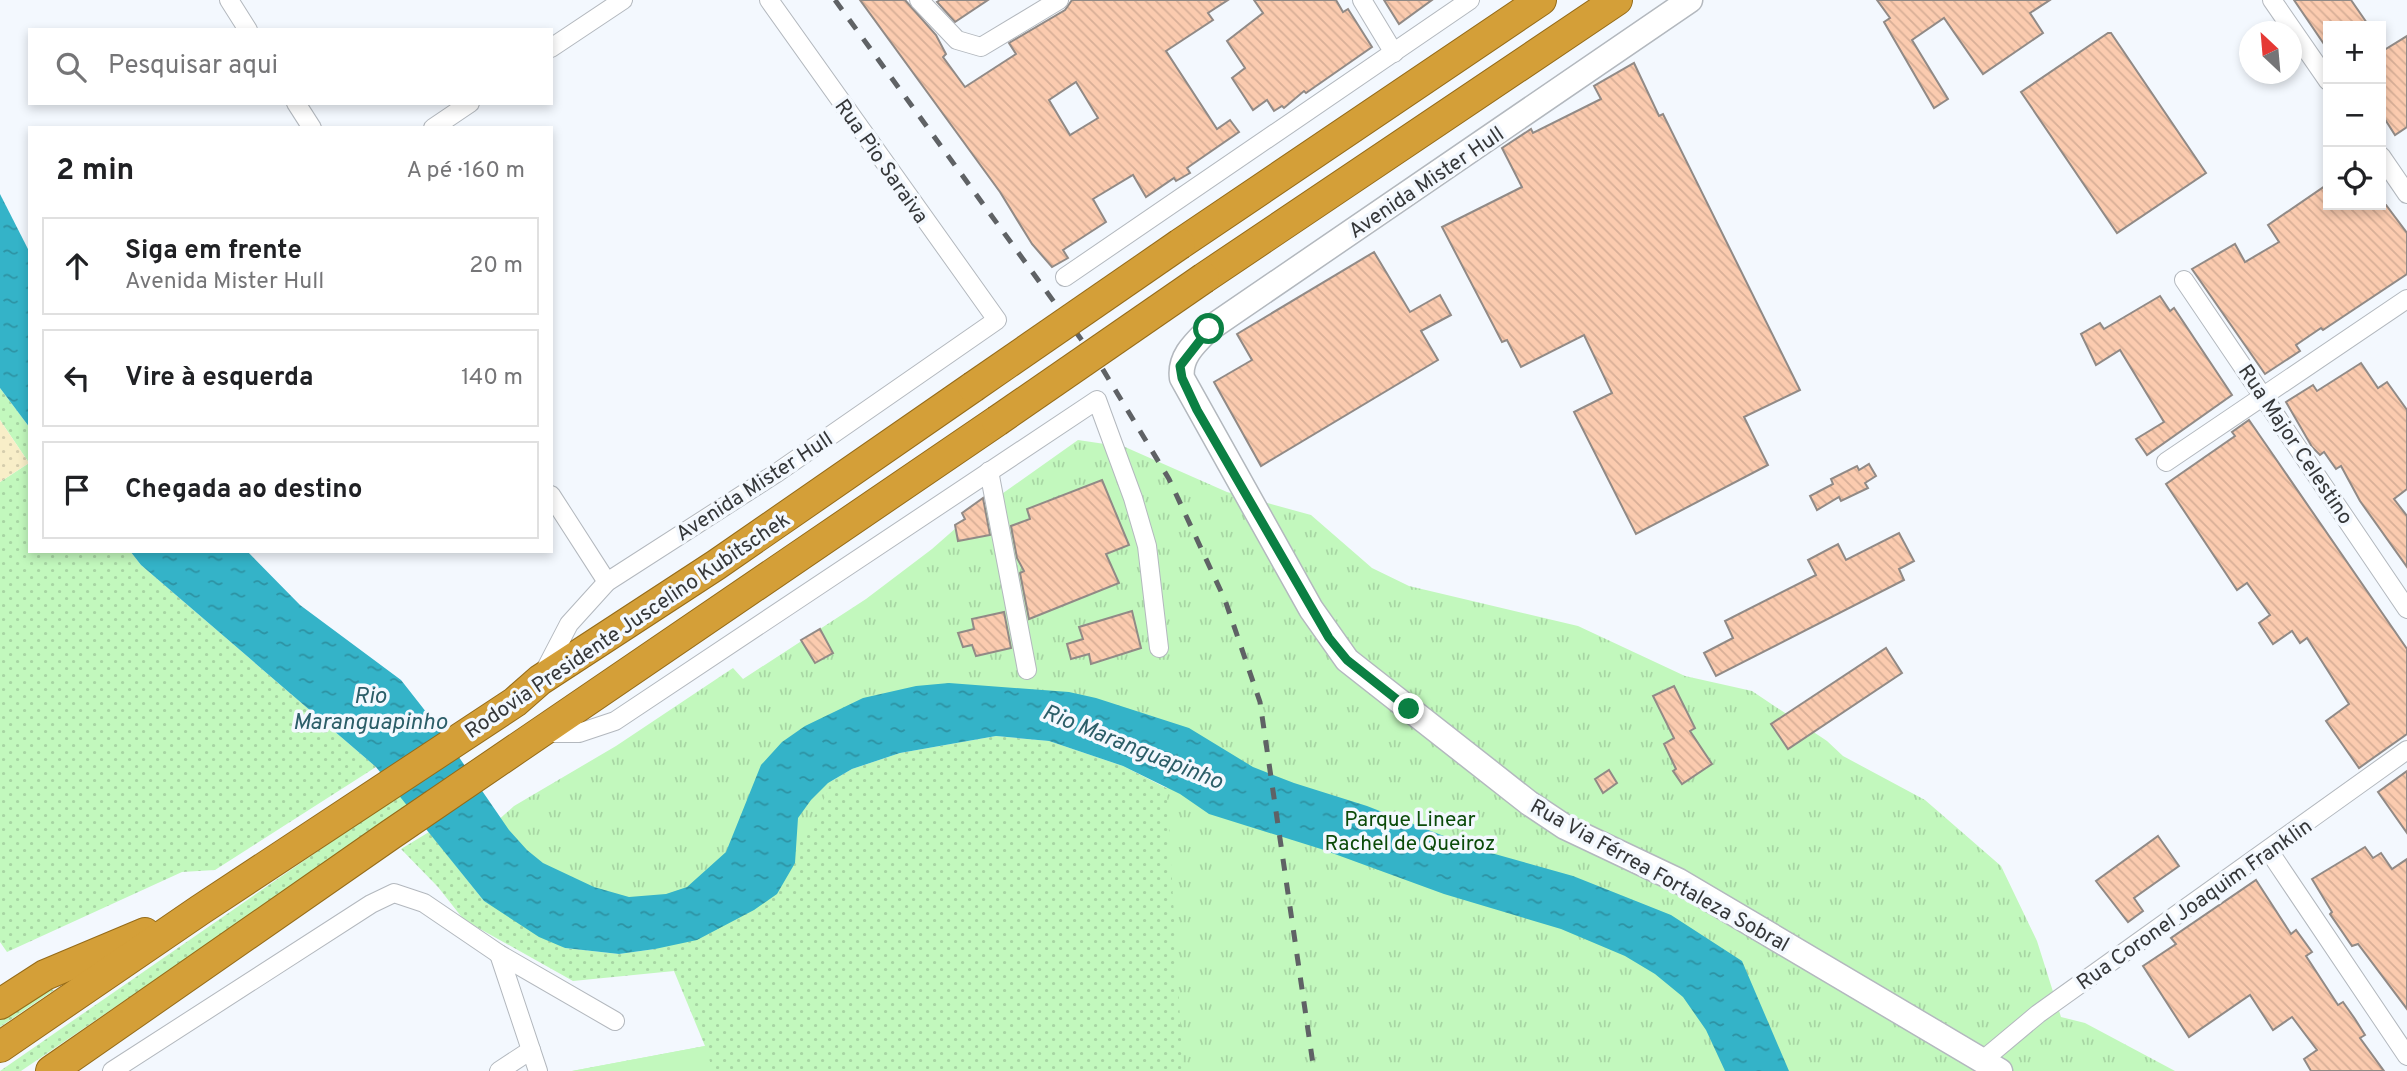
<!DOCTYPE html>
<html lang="pt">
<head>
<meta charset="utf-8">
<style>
  :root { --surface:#fff; --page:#f6f6f6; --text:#202124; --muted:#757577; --line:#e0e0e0 }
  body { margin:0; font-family:Overpass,sans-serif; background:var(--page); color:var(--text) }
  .controls { position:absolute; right:21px; top:21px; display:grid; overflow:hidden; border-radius:0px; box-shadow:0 4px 10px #0003 }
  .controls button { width:63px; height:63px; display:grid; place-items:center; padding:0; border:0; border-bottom:2px solid var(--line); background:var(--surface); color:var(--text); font:35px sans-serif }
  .compass { position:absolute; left:2239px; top:21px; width:63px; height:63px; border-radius:50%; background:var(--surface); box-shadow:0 4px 10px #0003; rotate:334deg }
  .stop { position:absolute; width:21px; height:21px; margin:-16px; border:5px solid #0b8043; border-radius:50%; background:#fff }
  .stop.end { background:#0b8043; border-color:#fff; box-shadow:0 2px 7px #0008 }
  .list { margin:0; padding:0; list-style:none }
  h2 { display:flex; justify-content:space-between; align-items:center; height:91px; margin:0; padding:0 28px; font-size:30px }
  h2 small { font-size:23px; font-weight:400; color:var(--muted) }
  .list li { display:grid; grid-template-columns:46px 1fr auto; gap:21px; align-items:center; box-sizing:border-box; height:98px; margin:0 14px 14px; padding:0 14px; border:2px solid var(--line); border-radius:0px }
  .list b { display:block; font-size:26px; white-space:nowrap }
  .list p { margin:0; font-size:23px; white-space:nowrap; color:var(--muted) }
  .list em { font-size:23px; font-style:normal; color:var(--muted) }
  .icon { flex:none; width:38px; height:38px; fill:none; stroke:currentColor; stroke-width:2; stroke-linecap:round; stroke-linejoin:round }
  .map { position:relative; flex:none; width:2407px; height:1071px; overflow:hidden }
  .search { position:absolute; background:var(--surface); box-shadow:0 4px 10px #0003; left:28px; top:28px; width:525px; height:77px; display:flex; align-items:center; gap:18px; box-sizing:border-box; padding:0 24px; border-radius:0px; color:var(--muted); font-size:26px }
  .panel { position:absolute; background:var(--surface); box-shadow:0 4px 10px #0003; left:28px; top:126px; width:525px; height:427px; border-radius:0px }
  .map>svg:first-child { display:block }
  .grass { fill:url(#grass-dots) }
  .sand { fill:url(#sand-dots) }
  .park { fill:url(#park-tufts) }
  .pitch { fill:#c2f8bd }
  .water { fill:url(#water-ripples) }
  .building { fill:url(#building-back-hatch); stroke:#918a86; stroke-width:2; fill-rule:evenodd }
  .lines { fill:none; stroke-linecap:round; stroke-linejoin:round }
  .minor-casing { stroke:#b3b8be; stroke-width:20 }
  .secondary-casing { stroke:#b3b8be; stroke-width:27 }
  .trunk-casing { stroke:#956b18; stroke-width:32 }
  .minor { stroke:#fff; stroke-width:18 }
  .secondary { stroke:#fff; stroke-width:24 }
  .trunk { stroke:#d49f38; stroke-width:30 }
  .rail { stroke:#5f6265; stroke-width:5; stroke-dasharray:12 12; stroke-linecap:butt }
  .trunk-bridge-casing { stroke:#956b18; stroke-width:32; stroke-linecap:butt }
  .trunk-bridge { stroke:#d49f38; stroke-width:30 }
  .route { stroke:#0b8043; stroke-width:9 }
  .labels { text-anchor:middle; stroke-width:7; stroke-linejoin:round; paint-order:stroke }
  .street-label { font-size:21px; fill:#353739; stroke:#f3f8fe }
  .park-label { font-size:21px; fill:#0c4b0a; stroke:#f3f8fe }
  .water-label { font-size:23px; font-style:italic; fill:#2c5e68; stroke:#f3f8fe }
</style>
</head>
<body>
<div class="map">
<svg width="2407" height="1071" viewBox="0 0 2407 1071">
  <defs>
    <pattern id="grass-dots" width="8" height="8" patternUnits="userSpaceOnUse" patternTransform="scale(1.75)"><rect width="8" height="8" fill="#c2f8bd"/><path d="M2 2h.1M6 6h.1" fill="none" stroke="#a7d5a3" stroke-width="1.8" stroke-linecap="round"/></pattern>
    <pattern id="sand-dots" width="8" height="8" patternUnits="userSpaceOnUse" patternTransform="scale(1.75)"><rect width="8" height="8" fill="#f8eec8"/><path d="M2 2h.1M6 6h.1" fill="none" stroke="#d5cdad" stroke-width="1.8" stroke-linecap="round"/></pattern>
    <pattern id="park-tufts" width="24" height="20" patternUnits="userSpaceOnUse" patternTransform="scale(1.75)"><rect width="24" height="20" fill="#c2f8bd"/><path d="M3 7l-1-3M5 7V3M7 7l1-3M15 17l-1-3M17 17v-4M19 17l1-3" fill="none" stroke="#a7d5a3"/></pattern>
    <pattern id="water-ripples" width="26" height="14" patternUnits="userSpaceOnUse" patternTransform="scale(1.75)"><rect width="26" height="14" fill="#34b3c8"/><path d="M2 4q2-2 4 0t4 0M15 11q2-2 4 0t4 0" fill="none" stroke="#2d92a3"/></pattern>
    <pattern id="building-back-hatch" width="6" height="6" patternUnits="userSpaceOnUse" patternTransform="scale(1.75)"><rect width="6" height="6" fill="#fbcbaf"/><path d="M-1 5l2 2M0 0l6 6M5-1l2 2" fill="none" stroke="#d8af97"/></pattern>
  </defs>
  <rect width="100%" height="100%" fill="#f3f8fe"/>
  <g class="grass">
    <path d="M0 388 30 428V551H130L141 565 376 767 215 870 182 872 7 952 0 942V482L29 463 0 420Z"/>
    <path d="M996 736 1049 741 1123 766 1725 1071H572L705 1046 674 971 573 981 464 920 438 887 401 849 429 832 484 901 565 948 619 954 655 949 798 818 828 783 852 769 900 753Z"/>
    <path d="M399 795 409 807 21 1071H0Z"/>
    <path d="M49 988 54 990 0 1027V1016Z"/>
  </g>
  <path class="sand" d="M0 420 29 463 0 482Z"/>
  <path class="park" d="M1078 440 1125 447 1227 492 1311 515 1372 568 1409 586 1578 626 1685 676 1752 691 1827 741 1843 756 1925 800 2001 866 2037 941 2061 1017 2085 1023 2175 1071H1183L1165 759 1068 715 838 760 827 793 811 823 788 852 650 905 581 896 473 843 514 806 616 746 733 668 743 679 866 599 932 549 965 520Z"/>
  <path class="pitch" d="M705 1046 713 1071H572Z"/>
  <g class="water">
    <path d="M0 194 30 253V428L0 388Z"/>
    <path d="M130 551H247L300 605 401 680 441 731 509 830 527 850 543 863 594 887 629 897 666 894 687 887 726 852 761 765 782 742 805 726 863 698 916 686 949 683 1069 692 1096 698 1189 728 1253 767 1294 783 1367 806 1477 849 1573 876 1671 915 1742 961 1789 1071H1725L1706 1030 1683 997 1655 974 1625 956 1561 929 1444 894 1321 849 1209 814 1180 794 1123 766 1049 741 996 736 900 753 852 769 828 783 811 800 798 818 795 863 777 894 754 910 697 940 655 949 619 954 565 948 539 937 484 901 376 767 141 565Z"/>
  </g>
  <g class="building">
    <path d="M860 0H905L936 35 946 54 943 57 965 87 1016 54 1009 43 1065 10 1072 0H1228L1208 13 1213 20 1166 51 1217 129 1230 120 1239 132 1187 168 1190 173 1176 181 1174 178 1146 197 1133 175 1093 199 1106 222 1063 250 1068 258 1052 267 1032 244 1000 192ZM1076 82 1098 118 1070 135 1049 100Z"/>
    <path d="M940 0H988L955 22 937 2Z"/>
    <path d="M1254 0H1336L1343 12 1348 9 1372 47 1306 93 1304 91 1284 108 1282 106 1274 111 1267 100 1253 110 1232 78 1245 68 1227 41 1263 13Z"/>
    <path d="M1384 0H1432L1399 24Z"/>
    <path d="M1877 0H2050L2030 13 2043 33 1983 74 1944 18 1912 40 1948 99 1934 108 1884 22 1890 18Z"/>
    <path d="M2294 0H2351L2369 26H2328V50Z"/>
    <path d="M2108 33H2111L2206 173 2117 233 2021 92Z"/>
    <path d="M2407 36V127L2395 135 2381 113V52Z"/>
    <path d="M1634 63 1659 116 1663 114 1800 390 1744 417 1768 465 1636 534 1574 412 1612 393 1584 335 1521 367 1507 340 1502 342 1442 227 1522 187 1502 148 1531 129 1533 133 1601 99 1594 86Z"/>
    <path d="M2328 184V205H2386L2407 233V274L2323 330 2321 328 2296 345 2300 351 2265 374 2192 269 2235 244 2245 262 2279 242 2268 225Z"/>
    <path d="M1374 252 1410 312 1440 295 1451 315 1421 331 1438 360 1261 466 1214 382 1252 360 1237 334Z"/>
    <path d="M2160 296 2170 311 2174 308 2232 395 2147 455 2136 439 2164 422 2120 350 2096 365 2081 334 2100 323 2104 329Z"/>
    <path d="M2361 363 2378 388 2387 382 2407 410V489L2394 499 2407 516V567L2360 501 2341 466 2336 469 2324 452 2320 455 2312 447 2286 402 2313 385 2317 391Z"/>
    <path d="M2249 420 2407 649V734L2359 768 2326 721 2349 704 2307 638 2300 643 2292 631 2273 644 2259 623 2270 615 2247 583 2237 590 2166 484 2235 436 2232 432Z"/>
    <path d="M1869 464 1876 476 1865 483 1868 488 1841 501 1839 497 1817 510 1810 496 1833 484 1831 479 1857 466 1859 470Z"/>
    <path d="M1102 480 1129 545 1106 554 1119 583 1029 619 1020 573 1024 571 1017 558 1011 526 1030 519 1027 509Z"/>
    <path d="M983 498 990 535 958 541 955 525 965 519 962 513Z"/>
    <path d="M1899 533 1914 561 1899 569 1904 580 1716 676 1704 653 1733 638 1725 621 1816 575 1808 560 1838 544 1846 560Z"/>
    <path d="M1132 611 1141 648 1091 664 1089 654 1071 659 1067 644 1083 639 1079 627Z"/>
    <path d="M1004 612 1011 648 976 656 972 645 963 647 958 633 974 629 972 619Z"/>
    <path d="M820 629 833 653 815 663 801 640Z"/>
    <path d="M1886 648 1902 673 1788 749 1771 724Z"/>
    <path d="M1674 686 1695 728 1690 731 1712 764 1682 784 1673 771 1676 769 1664 744 1674 738 1653 696Z"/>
    <path d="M1609 770 1617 783 1603 793 1595 779Z"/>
    <path d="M2407 771V833L2378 792Z"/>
    <path d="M2158 836 2179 866 2134 898 2143 911 2128 922 2096 881Z"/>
    <path d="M2365 847 2373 858 2381 853 2392 869 2407 859V1009L2358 944 2352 946 2330 914 2332 912 2312 879Z"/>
    <path d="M2256 880 2291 934 2296 930 2312 952 2306 956 2338 1005 2343 1002 2355 1019 2365 1035 2360 1038 2384 1071H2311L2304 1059 2317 1050 2292 1017 2273 1030 2250 995 2189 1037 2143 966 2176 944 2171 938Z"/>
  </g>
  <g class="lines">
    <g class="minor-casing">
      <g id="minor">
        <path d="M229 0 248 30"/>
        <path d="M919 0 957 40 981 47 1059 0"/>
        <path d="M1362 0 1394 53"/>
        <path d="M2272 0 2328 81"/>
        <path d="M551 48 623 0"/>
        <path d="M296 103 312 128"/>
        <path d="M433 128 470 103"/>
        <path d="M2381 156 2407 194"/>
        <path d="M1065 277 1470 0"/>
        <path d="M2184 280 2407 609"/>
        <path d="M2166 462 2407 299"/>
        <path d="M989 471 1027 670"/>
        <path d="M551 495 607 582"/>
        <path d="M543 674 569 624 607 582 778 472 997 320 769 0"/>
        <path d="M542 733H579L615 721 1097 400 1133 498 1147 546 1159 648"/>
        <path d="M2269 851 2407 1056"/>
        <path d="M499 954 538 1071"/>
        <path d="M1983 1060 2038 1014 2407 750"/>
        <path d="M112 1071 371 904 394 893 424 903 499 954 615 1021"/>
        <path d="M499 1071 531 1050"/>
      </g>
    </g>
    <g class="secondary-casing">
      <path id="secondary" d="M1690 0 1209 329C1195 343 1179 357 1182 378L1311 609 1347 660 1529 803 1565 827 1679 881 2000 1071"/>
    </g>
    <g class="trunk-casing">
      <g id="trunk">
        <path d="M1180 244 1541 0"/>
        <path d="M1204 278 1617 0"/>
        <path d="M0 1004 45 975 145 933"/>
        <path d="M0 1047 200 910 515 702 540 680 716 565 973 387"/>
        <path d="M51 1071 390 835 997 421"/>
      </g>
    </g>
    <use href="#minor" class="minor"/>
    <use href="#secondary" class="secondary"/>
    <use href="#trunk" class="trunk"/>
    <path class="rail" d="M835 0 1102 368 1169 479 1225 600 1260 702 1314 1071"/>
    <g class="trunk-bridge-casing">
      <g id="trunk-bridge">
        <path d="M973 387 1180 244"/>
        <path d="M997 421 1204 278"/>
      </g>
    </g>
    <use href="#trunk-bridge" class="trunk-bridge"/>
  </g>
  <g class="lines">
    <path class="route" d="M1209 329 1180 366 1182 378 1197 410 1329 638 1347 660 1409 709"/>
  </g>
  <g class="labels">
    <g class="street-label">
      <text transform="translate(882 161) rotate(55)" y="7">Rua Pio Saraiva</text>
      <text transform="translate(1426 182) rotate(-34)" y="7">Avenida Mister Hull</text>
      <text transform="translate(2296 444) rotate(56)" y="7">Rua Major Celestino</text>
      <text transform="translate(754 486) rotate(-33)" y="7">Avenida Mister Hull</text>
      <text transform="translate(627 625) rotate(-34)" y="7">Rodovia Presidente Juscelino Kubitschek</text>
      <text transform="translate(1660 875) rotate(29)" y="7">Rua Via Férrea Fortaleza Sobral</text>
      <text transform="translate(2194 904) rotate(-35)" y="7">Rua Coronel Joaquim Franklin</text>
    </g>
    <g class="park-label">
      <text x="1410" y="826">Parque Linear<tspan x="1410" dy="24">Rachel de Queiroz</tspan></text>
    </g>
    <g class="water-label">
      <text x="370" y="703">Rio<tspan x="370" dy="26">Maranguapinho</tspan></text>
      <text transform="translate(1133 746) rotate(22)" y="8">Rio Maranguapinho</text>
    </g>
  </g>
</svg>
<div class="controls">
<button>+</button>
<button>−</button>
<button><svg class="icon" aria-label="locate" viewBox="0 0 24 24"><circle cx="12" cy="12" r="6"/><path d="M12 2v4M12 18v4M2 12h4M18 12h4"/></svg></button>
</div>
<svg class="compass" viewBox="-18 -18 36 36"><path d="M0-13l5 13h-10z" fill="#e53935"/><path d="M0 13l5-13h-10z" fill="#757577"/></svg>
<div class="stop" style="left:1209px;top:329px"></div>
<div class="stop end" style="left:1409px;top:709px"></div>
<div class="search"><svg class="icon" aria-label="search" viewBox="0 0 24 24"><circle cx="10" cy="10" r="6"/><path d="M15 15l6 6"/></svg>Pesquisar aqui</div>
<section class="panel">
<h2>2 min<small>A pé · 160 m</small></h2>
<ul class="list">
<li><svg class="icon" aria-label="ahead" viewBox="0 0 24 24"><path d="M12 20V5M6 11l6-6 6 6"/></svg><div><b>Siga em frente</b><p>Avenida Mister Hull</p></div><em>20 m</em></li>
<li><svg class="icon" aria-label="left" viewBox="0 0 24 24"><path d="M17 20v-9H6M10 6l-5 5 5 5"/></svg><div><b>Vire à esquerda</b></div><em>140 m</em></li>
<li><svg class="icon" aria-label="arrive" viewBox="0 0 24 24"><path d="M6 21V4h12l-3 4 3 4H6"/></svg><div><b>Chegada ao destino</b></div></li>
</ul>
</section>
</div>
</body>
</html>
